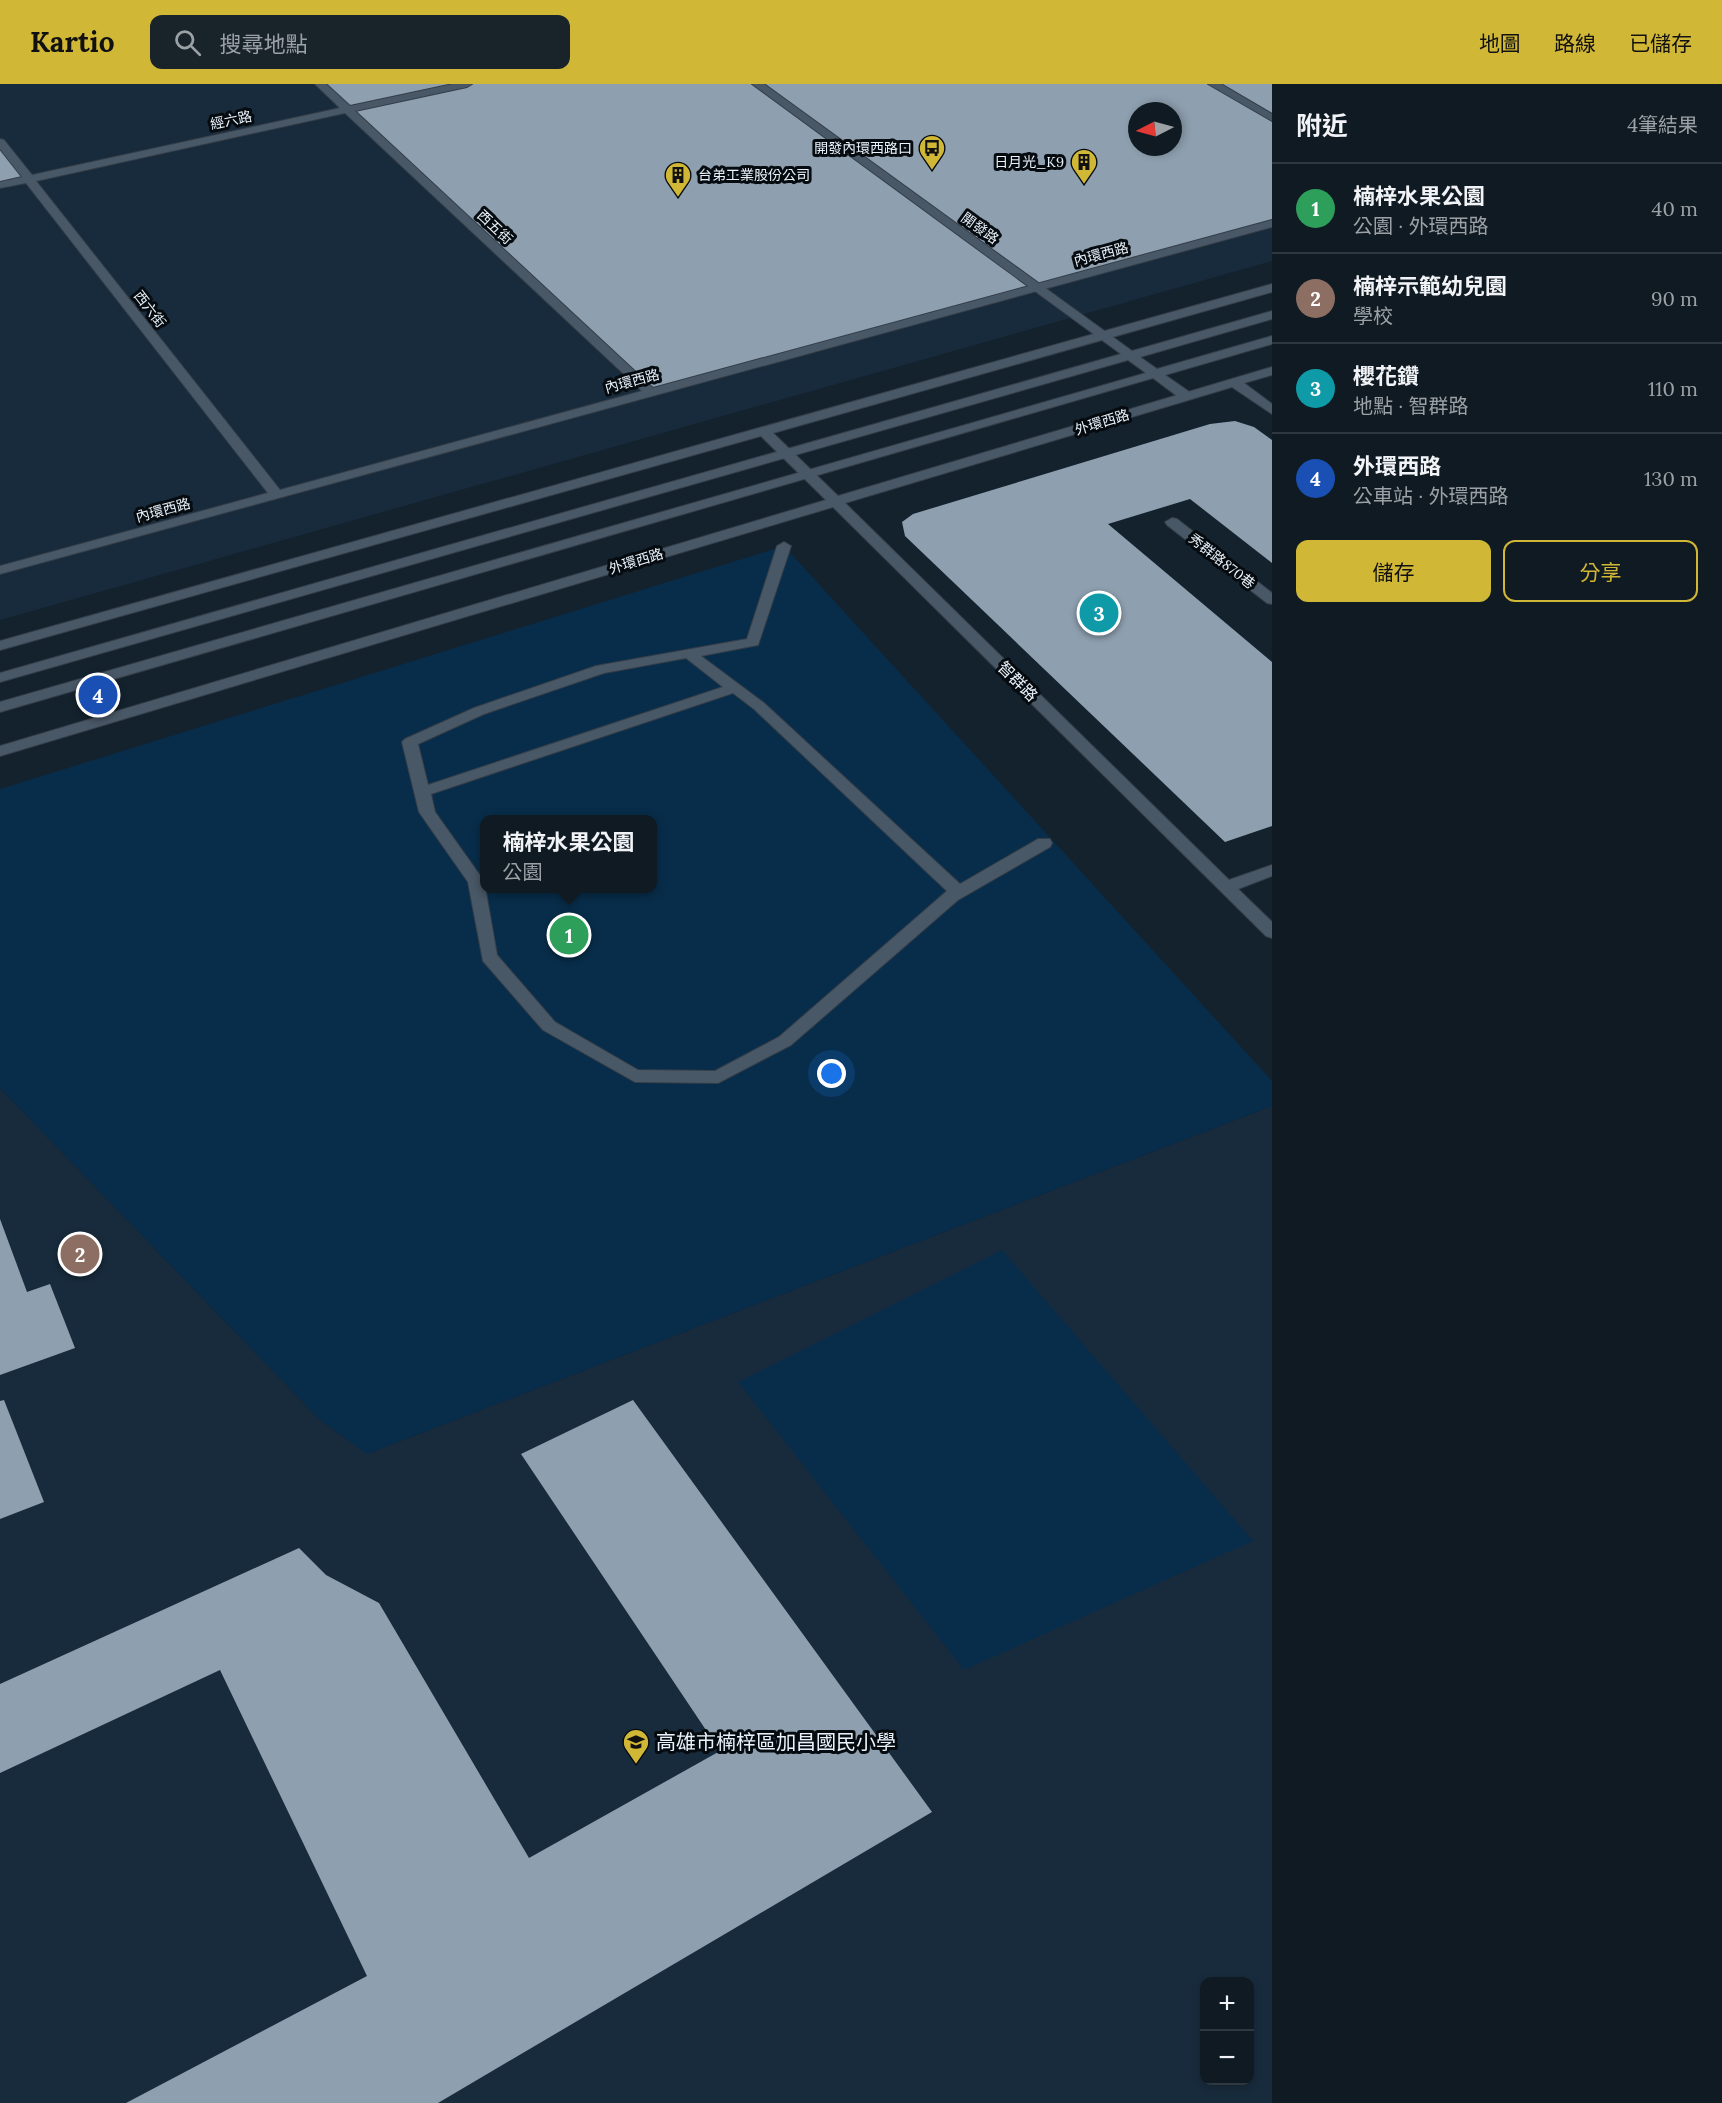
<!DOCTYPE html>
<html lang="zh-TW">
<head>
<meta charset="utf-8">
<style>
  :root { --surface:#0f1a22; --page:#18232a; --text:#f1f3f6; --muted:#9ba1a5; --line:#2f3840; --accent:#d1b736 }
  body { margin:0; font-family:Lora,"Noto Sans TC",serif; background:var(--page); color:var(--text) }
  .controls { position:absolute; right:18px; bottom:18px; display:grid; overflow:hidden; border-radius:12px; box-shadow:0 3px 9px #0003 }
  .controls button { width:54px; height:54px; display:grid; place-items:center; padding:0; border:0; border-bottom:2px solid var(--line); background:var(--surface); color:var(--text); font:30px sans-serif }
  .compass { position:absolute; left:1128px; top:18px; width:54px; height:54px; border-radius:50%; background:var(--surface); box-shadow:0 3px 9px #0003; rotate:264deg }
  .you { position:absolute; left:832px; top:990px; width:21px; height:21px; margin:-15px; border:4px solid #fff; border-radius:50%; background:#1a73e8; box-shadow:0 0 0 9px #1a73e833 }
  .badge { display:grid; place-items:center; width:39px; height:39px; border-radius:50%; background:var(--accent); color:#fff; font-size:20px; font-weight:700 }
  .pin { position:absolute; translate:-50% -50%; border:3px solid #fff; box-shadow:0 2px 6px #0006 }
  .popup { position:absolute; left:480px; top:731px; width:177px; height:78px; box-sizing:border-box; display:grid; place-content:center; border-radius:12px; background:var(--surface); filter:drop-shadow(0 2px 4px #0005); font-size:20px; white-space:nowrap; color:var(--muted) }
  .popup b { font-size:22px; color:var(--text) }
  .popup::after { content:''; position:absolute; left:50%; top:100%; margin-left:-12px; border:12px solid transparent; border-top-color:var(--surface) }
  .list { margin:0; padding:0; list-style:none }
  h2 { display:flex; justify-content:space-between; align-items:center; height:78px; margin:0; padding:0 24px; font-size:26px }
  h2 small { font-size:20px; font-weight:400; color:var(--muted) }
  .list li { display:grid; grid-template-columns:39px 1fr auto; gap:18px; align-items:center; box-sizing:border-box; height:90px; padding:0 24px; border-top:2px solid var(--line) }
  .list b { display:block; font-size:22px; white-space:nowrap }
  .list p { margin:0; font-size:20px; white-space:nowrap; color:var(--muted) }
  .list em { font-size:20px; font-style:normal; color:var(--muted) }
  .actions { display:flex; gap:12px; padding:18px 24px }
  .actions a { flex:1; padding:14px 0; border:2px solid var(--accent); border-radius:12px; text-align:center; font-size:21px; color:var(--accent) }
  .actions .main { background:var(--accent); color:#111 }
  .icon { flex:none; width:33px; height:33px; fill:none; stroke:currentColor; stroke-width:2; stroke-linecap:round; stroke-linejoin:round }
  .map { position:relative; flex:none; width:1272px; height:2019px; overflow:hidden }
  header { display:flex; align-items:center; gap:36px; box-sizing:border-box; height:84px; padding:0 30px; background:var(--accent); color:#111 }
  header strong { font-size:28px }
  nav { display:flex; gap:33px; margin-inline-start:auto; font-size:21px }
  .search { width:420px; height:54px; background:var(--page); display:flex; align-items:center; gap:15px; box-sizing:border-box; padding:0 21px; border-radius:12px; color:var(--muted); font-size:22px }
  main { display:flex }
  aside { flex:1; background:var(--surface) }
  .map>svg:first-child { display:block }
  .built { fill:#182b3c; fill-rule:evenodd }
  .green { fill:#082d4a; fill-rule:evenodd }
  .building { fill:#8e9faf; fill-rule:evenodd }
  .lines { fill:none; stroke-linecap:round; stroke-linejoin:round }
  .street-casing { stroke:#353e48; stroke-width:2 }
  .secondary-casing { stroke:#353e48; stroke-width:2 }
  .street { fill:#495866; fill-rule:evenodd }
  .secondary { fill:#495866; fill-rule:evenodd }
  .labels { text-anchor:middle; stroke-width:6; stroke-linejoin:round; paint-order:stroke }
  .far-street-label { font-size:14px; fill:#eaf3fb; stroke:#060b10 }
  .far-poi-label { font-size:14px; fill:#eaf3fb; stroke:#060b10; text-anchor:end }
  .street-label { font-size:16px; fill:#eaf3fb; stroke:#060b10 }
  .near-poi-label { font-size:20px; fill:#eaf3fb; stroke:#060b10; text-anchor:start }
</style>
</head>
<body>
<header>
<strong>Kartio</strong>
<div class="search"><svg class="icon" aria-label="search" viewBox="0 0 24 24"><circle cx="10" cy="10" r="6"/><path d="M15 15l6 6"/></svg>搜尋地點</div>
<nav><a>地圖</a><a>路線</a><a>已儲存</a></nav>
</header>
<main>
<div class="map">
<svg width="1272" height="2019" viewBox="0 0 1272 2019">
  <rect width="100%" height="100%" fill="#14222e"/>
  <g class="built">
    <path d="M0 0H1272V177L0 536ZM1137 27H1173V63H1137Z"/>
    <path d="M0 1004 320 1336 367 1370 1272 1022V2019H0ZM1204 1898H1250V1996H1204Z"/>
  </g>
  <g class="green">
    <path d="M784 462 1272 997V1022L367 1370 320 1336 0 1004V705ZM485 736H653V804H485Z"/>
    <path d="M1002 1166 1253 1457 964 1586 738 1298Z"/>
  </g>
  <g class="building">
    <path d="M320 0H1272V139L650 308ZM1137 27H1173V63H1137Z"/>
    <path d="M0 58 29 95 0 101Z"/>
    <path d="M1235 337 1254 343 1272 356V479L1190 415 1108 440 1272 578V742L1225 758 905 452 902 438 913 430 1210 340Z"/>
    <path d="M0 1135 27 1208 50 1200 75 1264 0 1291Z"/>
    <path d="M4 1316 44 1418 0 1435V1317Z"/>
    <path d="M633 1316 932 1728 438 2019H126L367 1892 220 1586 0 1689V1600L299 1464 326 1491 379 1519 529 1774 720 1667 521 1370Z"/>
  </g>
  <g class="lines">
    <g class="street-casing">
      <g id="street">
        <path d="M315 0H326L350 22 453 0H472L467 3 355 27 653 304 1272 136V143L0 490V482L268 409 26 99 0 104V98L22 93 0 65V55L4 56 32 91 340 24ZM345 29 642 307 280 406 36 97Z"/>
        <path d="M1208 0H1221L1272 30V37Z"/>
        <path d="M1272 200V208L773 349 838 412 1272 283V291L1244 299 1272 320V330L1232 303 845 419 1229 796 1272 781V792L1238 805 1272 838V854L1266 852 833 423 0 672V662L826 416 761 352 0 566V557Z"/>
        <path d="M1172 434 1177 435 1272 509V520L1267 519 1167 441 1165 438Z"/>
        <path d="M784 458 791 462 758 561 701 572 764 619 960 800 1038 755H1050L1052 759 1050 763 958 816 791 961 718 999 635 998 543 946 483 877 468 798 419 728 402 658 405 655 474 624 596 582 747 555 777 462ZM686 574 723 603 428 701 418 660 484 630 604 589ZM733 609 754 625 947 807 779 953 715 987 638 986 555 938 497 871 484 797 435 728 431 710Z"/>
      </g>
    </g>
    <g class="secondary-casing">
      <path id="secondary" d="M752 0H764L1132 267 1272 227V235L1140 273 1157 285 1272 252V260L1165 291 1191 309 1192 312 1191 315H1181L1153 294 0 628V618L1146 289 1128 276 0 598V589L1121 270Z"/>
    </g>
    <use href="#street" class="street"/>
    <use href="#secondary" class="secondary"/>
  </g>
  <defs>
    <g id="bus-pin" transform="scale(1.35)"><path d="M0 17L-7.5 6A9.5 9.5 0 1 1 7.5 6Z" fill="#d1b736" stroke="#060b10"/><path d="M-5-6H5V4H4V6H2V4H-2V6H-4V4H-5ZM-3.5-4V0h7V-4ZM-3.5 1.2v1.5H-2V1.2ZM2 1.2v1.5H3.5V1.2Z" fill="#111"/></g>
    <g id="building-pin" transform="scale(1.35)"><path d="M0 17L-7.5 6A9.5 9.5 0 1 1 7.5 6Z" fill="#d1b736" stroke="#060b10"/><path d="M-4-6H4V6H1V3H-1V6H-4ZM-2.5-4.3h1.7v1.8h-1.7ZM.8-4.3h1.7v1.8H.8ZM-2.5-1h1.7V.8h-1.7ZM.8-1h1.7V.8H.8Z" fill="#111"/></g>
    <g id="school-pin" transform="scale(1.35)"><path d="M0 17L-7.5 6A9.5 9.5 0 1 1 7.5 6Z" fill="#d1b736" stroke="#060b10"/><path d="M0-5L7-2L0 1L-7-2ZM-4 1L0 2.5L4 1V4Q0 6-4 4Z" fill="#111"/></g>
  </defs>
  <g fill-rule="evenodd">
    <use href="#bus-pin" x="932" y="64"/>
    <use href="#building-pin" x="1084" y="78"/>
    <use href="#building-pin" x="678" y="91"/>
    <use href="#school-pin" x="636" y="1658"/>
  </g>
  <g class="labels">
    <g class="far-street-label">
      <text transform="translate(231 36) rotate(-12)" y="5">經六路</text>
      <text transform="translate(495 143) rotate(43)" y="5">西五街</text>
      <text transform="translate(980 144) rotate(36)" y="5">開發路</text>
      <text transform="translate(1101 170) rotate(-15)" y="5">內環西路</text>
      <text transform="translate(150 225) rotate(52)" y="5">西六街</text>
      <text transform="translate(632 297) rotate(-15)" y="5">內環西路</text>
      <text transform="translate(1102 338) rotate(-17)" y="5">外環西路</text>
      <text transform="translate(163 426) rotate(-15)" y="5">內環西路</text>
      <text transform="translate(636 477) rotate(-17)" y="5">外環西路</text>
      <text transform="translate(1222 477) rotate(38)" y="5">秀群路870巷</text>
    </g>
    <g class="far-poi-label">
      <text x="912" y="69">開發內環西路口</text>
      <text x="1064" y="83">日月光_K9</text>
      <text x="698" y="96" text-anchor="start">台弟工業股份公司</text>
    </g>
    <g class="street-label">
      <text transform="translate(1018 597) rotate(45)" y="6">智群路</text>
    </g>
    <g class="near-poi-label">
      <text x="656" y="1665">高雄市楠梓區加昌國民小學</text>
    </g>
  </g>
</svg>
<div class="controls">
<button>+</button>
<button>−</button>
</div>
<svg class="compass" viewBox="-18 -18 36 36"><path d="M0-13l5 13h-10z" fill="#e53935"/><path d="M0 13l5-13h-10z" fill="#9ba1a5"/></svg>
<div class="you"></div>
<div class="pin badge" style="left:569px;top:851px;background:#2e9e5b">1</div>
<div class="popup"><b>楠梓水果公園</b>公園</div>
<div class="pin badge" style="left:80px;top:1170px;background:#8d6e63">2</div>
<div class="pin badge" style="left:1099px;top:529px;background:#0f9aa8">3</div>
<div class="pin badge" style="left:98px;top:611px;background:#1a4fb4">4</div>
</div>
<aside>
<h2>附近<small>4筆結果</small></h2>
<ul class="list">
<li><span class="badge" style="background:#2e9e5b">1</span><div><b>楠梓水果公園</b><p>公園 · 外環西路</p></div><em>40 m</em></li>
<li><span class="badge" style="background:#8d6e63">2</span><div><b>楠梓示範幼兒園</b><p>學校</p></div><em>90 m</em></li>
<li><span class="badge" style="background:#0f9aa8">3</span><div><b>櫻花鑽</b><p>地點 · 智群路</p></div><em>110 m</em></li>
<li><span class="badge" style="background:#1a4fb4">4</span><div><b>外環西路</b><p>公車站 · 外環西路</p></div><em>130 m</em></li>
</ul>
<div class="actions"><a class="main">儲存</a><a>分享</a></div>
</aside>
</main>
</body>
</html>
